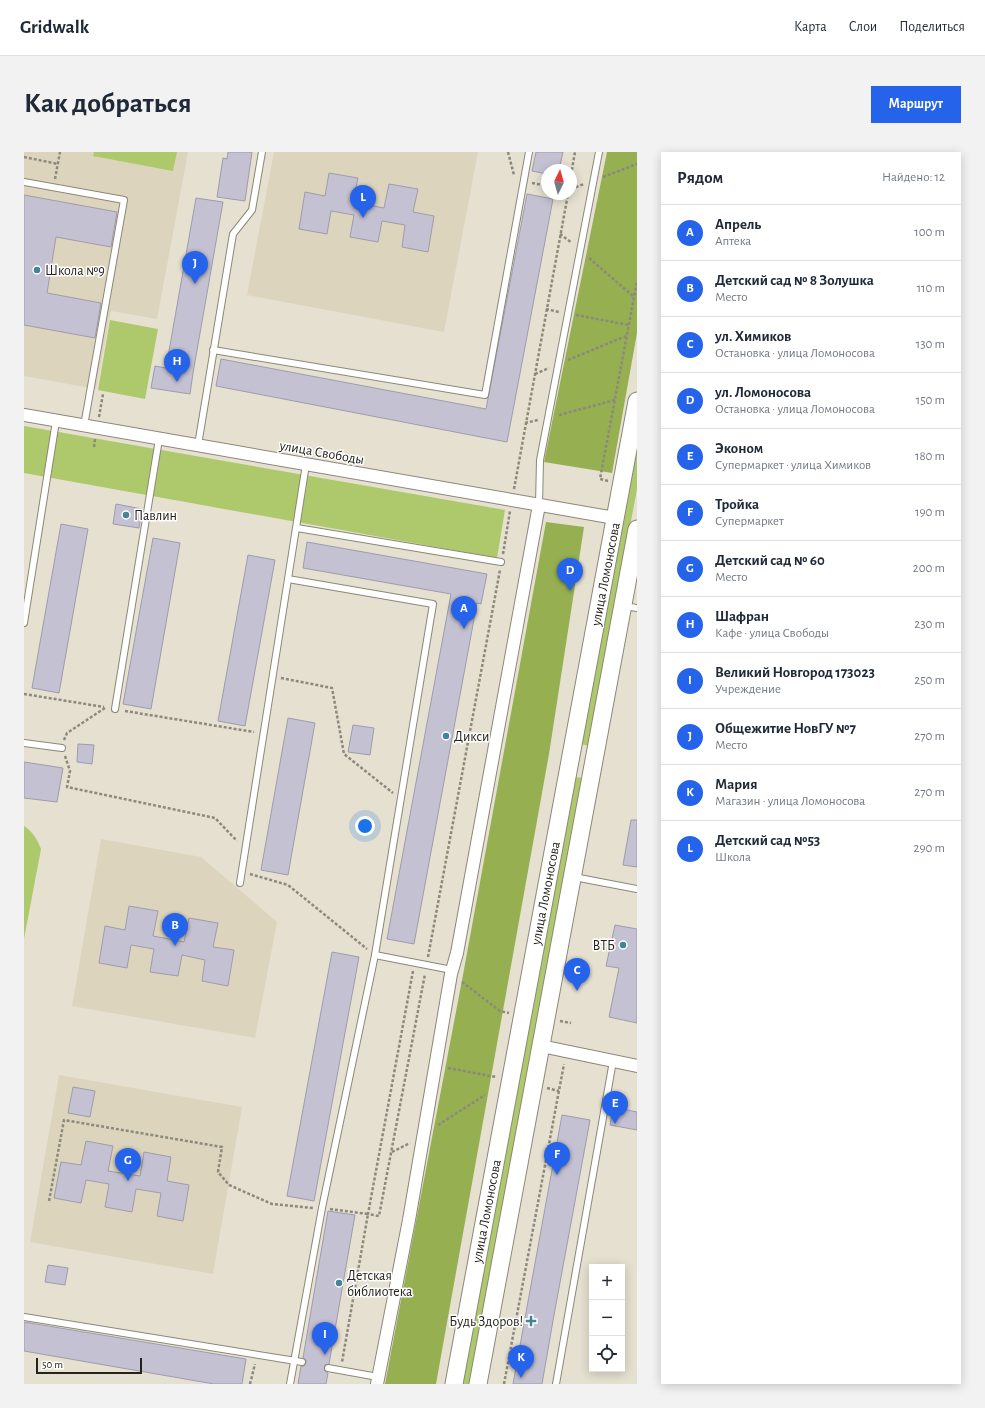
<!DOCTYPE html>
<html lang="ru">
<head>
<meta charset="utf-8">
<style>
  :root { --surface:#fff; --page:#f2f2f3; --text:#1f2937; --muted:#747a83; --line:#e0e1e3; --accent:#2563eb }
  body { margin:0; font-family:"Alegreya Sans",sans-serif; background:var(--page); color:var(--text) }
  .controls { position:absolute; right:12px; bottom:12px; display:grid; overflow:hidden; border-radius:0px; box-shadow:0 2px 10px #0003 }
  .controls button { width:36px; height:36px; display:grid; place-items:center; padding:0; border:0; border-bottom:1px solid var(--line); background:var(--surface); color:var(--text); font:20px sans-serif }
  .compass { position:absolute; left:517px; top:12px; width:36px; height:36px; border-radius:50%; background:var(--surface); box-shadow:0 2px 10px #0003; rotate:5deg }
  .scale { position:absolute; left:12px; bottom:10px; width:106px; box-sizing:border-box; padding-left:4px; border:2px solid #24221c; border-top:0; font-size:11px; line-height:14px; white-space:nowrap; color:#24221c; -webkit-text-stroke:3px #fff; paint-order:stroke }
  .you { position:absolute; left:341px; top:674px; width:14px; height:14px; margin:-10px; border:3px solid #fff; border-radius:50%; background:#1a73e8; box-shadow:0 0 0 6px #1a73e833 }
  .badge { display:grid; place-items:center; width:26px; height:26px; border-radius:50%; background:var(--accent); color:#fff; font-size:13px; font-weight:700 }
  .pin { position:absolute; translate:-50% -33px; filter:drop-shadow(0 1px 2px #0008) }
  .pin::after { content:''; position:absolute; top:21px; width:14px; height:12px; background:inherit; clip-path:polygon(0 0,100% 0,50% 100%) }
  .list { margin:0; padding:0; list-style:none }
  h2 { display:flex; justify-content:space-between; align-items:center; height:52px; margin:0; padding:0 16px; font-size:17px }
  h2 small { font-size:13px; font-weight:400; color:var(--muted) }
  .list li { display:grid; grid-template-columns:26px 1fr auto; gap:12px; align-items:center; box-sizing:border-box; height:56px; padding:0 16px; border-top:1px solid var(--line) }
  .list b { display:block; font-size:15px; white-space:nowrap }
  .list p { margin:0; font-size:13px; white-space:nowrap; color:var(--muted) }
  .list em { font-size:13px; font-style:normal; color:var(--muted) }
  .icon { flex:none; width:22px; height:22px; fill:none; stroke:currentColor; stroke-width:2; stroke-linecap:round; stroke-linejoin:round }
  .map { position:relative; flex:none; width:613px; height:1232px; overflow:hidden; border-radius:0px }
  header { display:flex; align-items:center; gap:24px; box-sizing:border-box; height:56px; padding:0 20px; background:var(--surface); border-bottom:1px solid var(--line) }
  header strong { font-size:19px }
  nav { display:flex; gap:22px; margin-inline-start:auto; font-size:14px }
  .intro { display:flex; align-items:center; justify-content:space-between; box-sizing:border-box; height:96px; padding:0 24px }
  h1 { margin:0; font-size:28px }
  .button { padding:10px 18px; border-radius:0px; background:var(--accent); color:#fff; font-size:14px; font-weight:700 }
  main { display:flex; gap:24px; padding:0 24px }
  aside { flex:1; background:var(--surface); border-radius:0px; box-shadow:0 2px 10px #0003 }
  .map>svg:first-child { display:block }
  .built { fill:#dcd4bd }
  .green { fill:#aec96b }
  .forest { fill:#96b051 }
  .building { fill:#c4c1d2; stroke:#9e9cac }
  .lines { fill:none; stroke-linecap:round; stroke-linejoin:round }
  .lane-casing { stroke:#8c8778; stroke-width:8 }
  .street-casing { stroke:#8c8778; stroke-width:14 }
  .secondary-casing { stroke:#8c8778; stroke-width:19 }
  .path { stroke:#8c897d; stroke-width:2.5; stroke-dasharray:3 2; stroke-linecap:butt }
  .lane { stroke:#fff; stroke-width:6 }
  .street { stroke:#fff; stroke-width:12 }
  .secondary { stroke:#fff; stroke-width:17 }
  .poi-dot { fill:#438497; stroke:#fff; stroke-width:1.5 }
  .labels { text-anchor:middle; stroke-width:3; stroke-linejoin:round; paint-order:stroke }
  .poi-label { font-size:14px; fill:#24221c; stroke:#fff; text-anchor:start }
  .street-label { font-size:14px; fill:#24221c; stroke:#fff }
</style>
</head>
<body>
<header>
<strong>Gridwalk</strong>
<nav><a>Карта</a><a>Слои</a><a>Поделиться</a></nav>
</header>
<div class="intro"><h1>Как добраться</h1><a class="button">Маршрут</a></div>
<main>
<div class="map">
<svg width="613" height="1232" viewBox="0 0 613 1232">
  <rect width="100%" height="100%" fill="#e5e0d0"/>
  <g class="built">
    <path d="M0 0H164L133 167 87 159 72 237 0 224Z"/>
    <path d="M250 0H454L420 180 223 143Z"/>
    <path d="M77 687 177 705 253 770 231 886 48 854Z"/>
    <path d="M35 923 218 955 189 1122 6 1090Z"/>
  </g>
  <g class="green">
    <path d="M70 0H153L149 19 69 4Z"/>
    <path d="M86 168 134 177 121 247 74 238Z"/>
    <path d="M0 274 481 358 473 406 0 321Z"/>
    <path d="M613 292V337L565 594 557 592Z"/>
    <path d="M551 625 559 626 446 1232H437Z"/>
    <path d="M0 674C9 680 13 687 17 697L0 787Z"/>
  </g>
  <g class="forest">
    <path d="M583 0H613V181L588 321 520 310Z"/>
    <path d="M522 370 560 375 525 602 412 1232H361L439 823Z"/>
  </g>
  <g class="building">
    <path d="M204 0H228L221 49 193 45 199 6 203 7Z"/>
    <path d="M512 0H539L535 18H523V22L508 19Z"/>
    <path d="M305 21 334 26 329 50 360 56 365 32 394 37 389 60 410 64 404 100 378 95 381 73 358 69 354 90 326 85 330 63 307 59 303 82 275 77 281 40 301 44Z"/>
    <path d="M503 42 529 47 483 290 192 234 197 207 462 257Z"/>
    <path d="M0 43 93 60 87 95 32 85 23 141 77 151 71 186 0 173Z"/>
    <path d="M172 46 199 50 169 221 166 242 127 236 131 214 142 216Z"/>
    <path d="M92 352 118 357 115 376 89 372Z"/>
    <path d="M37 372 64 377 35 541 8 536Z"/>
    <path d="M129 386 156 391 127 557 99 552Z"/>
    <path d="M283 390 463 422 457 452 453 451 390 792 363 787 427 442 279 416Z"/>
    <path d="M224 403 251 408 221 574 194 569Z"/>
    <path d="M264 566 291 571 264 723 237 718Z"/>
    <path d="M329 573 350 576 346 603 324 600Z"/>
    <path d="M54 592 70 593 68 612 53 610Z"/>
    <path d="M0 610 39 616 33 650 0 646Z"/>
    <path d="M607 668H613V715L599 713Z"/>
    <path d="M105 754 134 759 129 784 160 790 165 766 194 771 189 795 210 798 204 834 178 829 181 808 158 803 154 824 126 820 130 797 107 793 103 816 75 811 81 774 101 778Z"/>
    <path d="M591 773 613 777V871L585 865 595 816 582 814Z"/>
    <path d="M308 800 335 805 290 1049 263 1044Z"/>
    <path d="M49 935 71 939 66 965 44 961Z"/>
    <path d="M589 955 613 960V978L586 973Z"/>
    <path d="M538 963 566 968 530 1163 518 1232H489Z"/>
    <path d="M62 989 89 994 84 1019 116 1024 120 1000 147 1005 143 1029 165 1033 159 1069 133 1064 137 1041 112 1037 108 1060 81 1055 85 1032 62 1028 57 1051 30 1046 37 1010 57 1013Z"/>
    <path d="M304 1059 331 1063 305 1212 301 1213 300 1216 301 1219 304 1221 302 1232H274L277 1214H280L282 1211V1208L279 1206Z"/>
    <path d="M24 1113 44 1116 41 1133 21 1130Z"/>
    <path d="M0 1170 222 1207 218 1232H190L0 1199Z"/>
  </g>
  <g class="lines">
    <g class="lane-casing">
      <g id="lane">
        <path d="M0 30 100 48 60 274"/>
        <path d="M189 198 461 243 505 0"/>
        <path d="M174 293 209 82 228 58 238 0"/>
        <path d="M515 353 516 308 575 0"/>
        <path d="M273 376 477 410"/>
        <path d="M601 454 613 456"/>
        <path d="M0 471 32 269"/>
        <path d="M91 557 135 287"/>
        <path d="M0 591 38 596"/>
        <path d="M550 725 613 737"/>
        <path d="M216 731 264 427"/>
        <path d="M351 803 428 818"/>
        <path d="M0 1165 278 1210"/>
        <path d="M304 1216 354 1225"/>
        <path d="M266 1232 298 1056 351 803 409 452 264 427 282 312"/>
        <path d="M532 1232 589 909"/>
      </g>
    </g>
    <g class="street-casing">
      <g id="street">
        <path d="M0 263 591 366"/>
        <path d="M517 894 613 914"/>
        <path d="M353 1232 385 1068 427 822 433 801 515 353"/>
      </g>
    </g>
    <g class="secondary-casing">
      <g id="secondary">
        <path d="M430 1232 613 249"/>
        <path d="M454 1232 613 377"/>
      </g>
    </g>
    <g class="path">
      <path d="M484 0 490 23"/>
      <path d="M0 5 34 12"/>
      <path d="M547 23 551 0"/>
      <path d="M579 25 613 12"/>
      <path d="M31 27 36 0"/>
      <path d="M508 31 523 34"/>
      <path d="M547 37 560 32"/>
      <path d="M536 82 548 91"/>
      <path d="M565 106 610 145"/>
      <path d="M522 157 535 160"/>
      <path d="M552 163 605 173"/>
      <path d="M544 208 602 184"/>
      <path d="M511 222 525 216"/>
      <path d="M535 263 591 248"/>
      <path d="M75 265 79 242"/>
      <path d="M501 271 514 268"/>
      <path d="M70 295 71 287"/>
      <path d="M584 329 576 327 613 129"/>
      <path d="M490 337 544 42"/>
      <path d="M479 402 486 359"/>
      <path d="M257 526 308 536 320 602 369 641"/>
      <path d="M0 542 80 555"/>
      <path d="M101 559 230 580"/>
      <path d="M40 588 43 581 81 556"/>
      <path d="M41 604 46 619 43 635 191 666 213 689"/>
      <path d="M226 722 264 733 343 797"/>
      <path d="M404 805 476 418"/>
      <path d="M389 819 344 1062 355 1064 401 822"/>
      <path d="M438 830 476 859 485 861"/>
      <path d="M536 869 547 871"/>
      <path d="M424 916 472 925"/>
      <path d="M523 936 535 939"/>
      <path d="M414 973 461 943"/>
      <path d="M368 1000 386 991"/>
      <path d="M25 1049 40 968 198 995 194 1020 205 1033 248 1052 289 1056"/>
      <path d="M306 1057 344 1062 318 1210"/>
      <path d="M226 1232 231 1212"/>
      <path d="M480 1232 540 912"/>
    </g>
    <use href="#lane" class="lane"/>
    <use href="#street" class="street"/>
    <use href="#secondary" class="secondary"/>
  </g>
  <g class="poi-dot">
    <circle cx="13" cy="118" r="4"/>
    <circle cx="102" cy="363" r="4"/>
    <circle cx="422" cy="584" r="4"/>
    <circle cx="599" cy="793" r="4"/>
    <circle cx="315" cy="1131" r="4"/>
    <path d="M505 1163h4v4h4v4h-4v4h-4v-4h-4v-4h4z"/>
  </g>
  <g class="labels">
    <g class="poi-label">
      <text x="21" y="123">Школа №9</text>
      <text x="110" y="368">Павлин</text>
      <text x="430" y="589">Дикси</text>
      <text x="591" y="798" text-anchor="end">ВТБ</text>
      <text x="323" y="1128">Детская<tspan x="323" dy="16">библиотека</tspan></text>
      <text x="499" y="1174" text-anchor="end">Будь Здоров!</text>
    </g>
    <g class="street-label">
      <text transform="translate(298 300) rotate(10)" y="5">улица Свободы</text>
      <text transform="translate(581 422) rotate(-79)" y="5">улица Ломоносова</text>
      <text transform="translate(521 741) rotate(-79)" y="5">улица Ломоносова</text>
      <text transform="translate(462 1059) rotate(-79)" y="5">улица Ломоносова</text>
    </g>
  </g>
</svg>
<div class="controls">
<button>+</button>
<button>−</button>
<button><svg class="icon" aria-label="locate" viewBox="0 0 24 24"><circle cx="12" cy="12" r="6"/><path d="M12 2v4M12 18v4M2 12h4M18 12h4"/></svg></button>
</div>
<svg class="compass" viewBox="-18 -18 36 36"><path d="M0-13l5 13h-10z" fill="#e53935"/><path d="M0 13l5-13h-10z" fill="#747a83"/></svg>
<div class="scale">50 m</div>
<div class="you"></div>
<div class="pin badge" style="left:440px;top:477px">A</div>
<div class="pin badge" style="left:151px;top:794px">B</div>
<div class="pin badge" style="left:553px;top:839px">C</div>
<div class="pin badge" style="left:546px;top:439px">D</div>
<div class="pin badge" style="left:591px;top:972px">E</div>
<div class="pin badge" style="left:533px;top:1023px">F</div>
<div class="pin badge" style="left:104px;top:1029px">G</div>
<div class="pin badge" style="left:153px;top:230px">H</div>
<div class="pin badge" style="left:301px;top:1203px">I</div>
<div class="pin badge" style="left:171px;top:132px">J</div>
<div class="pin badge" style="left:497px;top:1226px">K</div>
<div class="pin badge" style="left:339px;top:66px">L</div>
</div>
<aside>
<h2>Рядом<small>Найдено: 12</small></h2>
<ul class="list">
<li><span class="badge">A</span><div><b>Апрель</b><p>Аптека</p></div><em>100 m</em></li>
<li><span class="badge">B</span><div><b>Детский сад № 8 Золушка</b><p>Место</p></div><em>110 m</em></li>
<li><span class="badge">C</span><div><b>ул. Химиков</b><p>Остановка · улица Ломоносова</p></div><em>130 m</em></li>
<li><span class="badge">D</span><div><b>ул. Ломоносова</b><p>Остановка · улица Ломоносова</p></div><em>150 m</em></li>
<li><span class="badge">E</span><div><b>Эконом</b><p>Супермаркет · улица Химиков</p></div><em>180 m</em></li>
<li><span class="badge">F</span><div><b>Тройка</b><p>Супермаркет</p></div><em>190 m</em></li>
<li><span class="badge">G</span><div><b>Детский сад № 60</b><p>Место</p></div><em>200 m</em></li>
<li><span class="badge">H</span><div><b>Шафран</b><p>Кафе · улица Свободы</p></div><em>230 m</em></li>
<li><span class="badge">I</span><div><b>Великий Новгород 173023</b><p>Учреждение</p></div><em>250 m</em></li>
<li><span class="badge">J</span><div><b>Общежитие НовГУ №7</b><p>Место</p></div><em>270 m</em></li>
<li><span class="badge">K</span><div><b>Мария</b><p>Магазин · улица Ломоносова</p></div><em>270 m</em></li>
<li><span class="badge">L</span><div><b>Детский сад №53</b><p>Школа</p></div><em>290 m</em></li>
</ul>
</aside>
</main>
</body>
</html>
